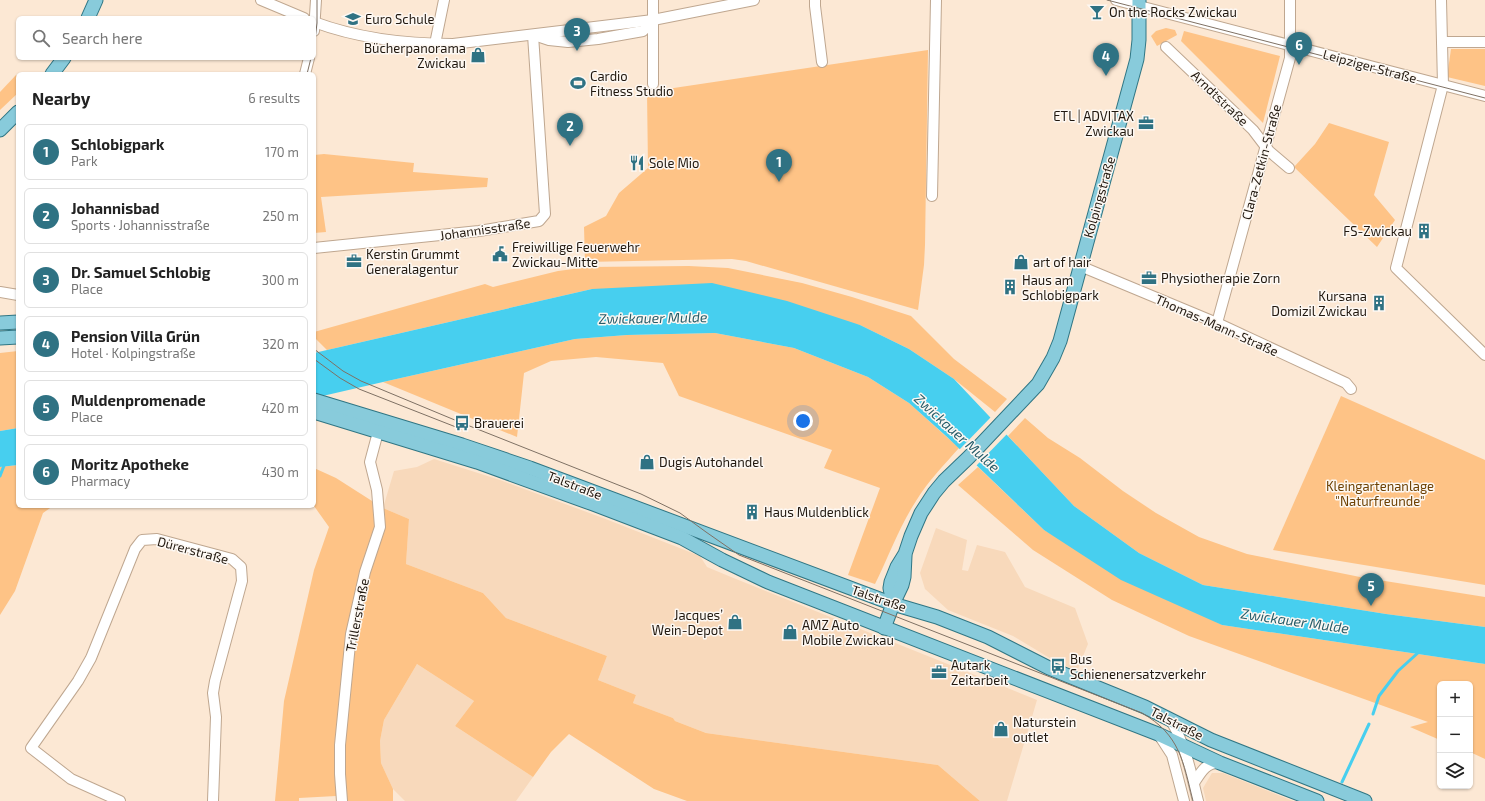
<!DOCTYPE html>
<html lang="en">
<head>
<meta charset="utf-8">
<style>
  :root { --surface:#fff; --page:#f2f2f2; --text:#222; --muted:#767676; --line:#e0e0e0; --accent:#2f7283 }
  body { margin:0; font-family:"Exo 2",sans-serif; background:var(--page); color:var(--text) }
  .controls { position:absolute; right:12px; bottom:12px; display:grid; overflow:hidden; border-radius:6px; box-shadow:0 1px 3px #0004 }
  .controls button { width:36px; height:36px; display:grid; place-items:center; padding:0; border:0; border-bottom:1px solid var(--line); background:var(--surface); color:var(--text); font:20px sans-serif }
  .you { position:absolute; left:803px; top:421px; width:14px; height:14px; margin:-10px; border:3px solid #fff; border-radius:50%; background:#1a73e8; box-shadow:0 0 0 6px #1a73e833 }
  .badge { display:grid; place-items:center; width:26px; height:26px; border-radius:50%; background:var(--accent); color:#fff; font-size:13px; font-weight:700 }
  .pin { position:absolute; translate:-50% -33px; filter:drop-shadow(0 1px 2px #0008) }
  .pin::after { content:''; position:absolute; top:21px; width:14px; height:12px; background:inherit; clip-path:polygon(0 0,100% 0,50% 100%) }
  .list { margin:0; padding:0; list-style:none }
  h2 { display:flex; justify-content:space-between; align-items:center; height:52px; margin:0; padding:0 16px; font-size:17px }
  h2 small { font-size:13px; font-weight:400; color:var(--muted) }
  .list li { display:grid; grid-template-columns:26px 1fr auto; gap:12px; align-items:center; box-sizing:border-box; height:56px; margin:0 8px 8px; padding:0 8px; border:1px solid var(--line); border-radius:6px }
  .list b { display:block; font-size:15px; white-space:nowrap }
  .list p { margin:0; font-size:13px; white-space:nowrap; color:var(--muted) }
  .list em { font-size:13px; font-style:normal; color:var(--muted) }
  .icon { flex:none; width:22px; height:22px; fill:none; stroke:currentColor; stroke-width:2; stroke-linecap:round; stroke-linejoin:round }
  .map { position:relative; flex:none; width:1485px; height:801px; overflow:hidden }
  .search { position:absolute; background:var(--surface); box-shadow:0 1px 3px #0004; left:16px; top:16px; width:300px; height:44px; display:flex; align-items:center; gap:10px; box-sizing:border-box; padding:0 14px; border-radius:6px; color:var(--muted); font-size:15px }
  .panel { position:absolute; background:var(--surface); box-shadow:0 1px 3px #0004; left:16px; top:72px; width:300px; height:436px; border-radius:6px }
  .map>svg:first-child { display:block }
  .built { fill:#f8d9bb }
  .green { fill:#fec386 }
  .water { fill:#47cfef }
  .pier { fill:#fce8d4 }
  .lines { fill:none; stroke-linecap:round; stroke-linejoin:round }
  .stream { stroke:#47cfef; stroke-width:3 }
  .minor-casing { stroke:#bfa790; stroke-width:12 }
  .major-casing { stroke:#307684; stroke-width:15 }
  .minor { stroke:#fff; stroke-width:10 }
  .major { stroke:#88cbdb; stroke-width:13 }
  .tram { stroke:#7f7164; stroke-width:1 }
  .labels { text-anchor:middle; stroke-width:3; stroke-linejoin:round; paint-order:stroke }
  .poi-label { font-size:13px; fill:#21180f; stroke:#fdf8f3; text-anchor:start }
  .street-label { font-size:13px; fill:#21180f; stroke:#fdf8f3 }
  .park-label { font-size:13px; fill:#6d4002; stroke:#fdf8f3 }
  .water-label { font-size:14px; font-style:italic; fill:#275d6a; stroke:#fdf8f3 }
</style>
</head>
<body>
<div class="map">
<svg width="1485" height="801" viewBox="0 0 1485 801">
  <rect width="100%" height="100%" fill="#fce8d4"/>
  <g class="built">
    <path d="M434 459 500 480 603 518 700 556 707 567 731 577 1037 700 1007 801H980L938 765 706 733 675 721 673 718 633 703 636 695 598 680 607 656 506 618 483 593 406 564 409 519 383 508 394 471 417 467Z"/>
    <path d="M936 528 967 540 962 570 968 571 977 545 1005 552 1025 587 1075 608 1088 644 1077 671 1053 660 1013 636 948 610 925 589 920 573Z"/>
    <path d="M417 664 474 701 455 726 533 777 516 801H405L393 789 381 763 380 741 384 720Z"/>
    <path d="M1212 773H1223L1293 801H1206L1203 788Z"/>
  </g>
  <g class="green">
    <path d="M1166 28 1175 30 1177 35 1157 46 1151 36 1156 31Z"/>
    <path d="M1184 31 1280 56 1263 123 1181 41Z"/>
    <path d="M1451 49H1485V86L1447 77Z"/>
    <path d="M928 50 925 245 924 265 918 310 746 261 732 259 585 262 584 227 606 216 619 193 648 168 647 92Z"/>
    <path d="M16 75 18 77V93L0 110V92Z"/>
    <path d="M1329 123 1389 142 1374 195 1395 220 1377 247 1294 167 1315 144Z"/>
    <path d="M324 154 414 163 413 172 488 178 487 187 321 197 326 232 314 233V155Z"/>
    <path d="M689 266 728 268 802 283 852 297 911 316 954 359 1007 399 995 412 954 379 909 349 860 325 592 289 327 350 314 337V332L485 284 493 287 558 271 589 267Z"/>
    <path d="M715 333 794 348 868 377 909 403 959 448C944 465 928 481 916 501 899 527 889 556 875 584L848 575 880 488 824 468 832 450 679 396 663 363 596 357 551 361 524 373 517 437 383 382 575 339 627 335Z"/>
    <path d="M18 351V428L0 431V353Z"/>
    <path d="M1341 396 1485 460V585L1273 550Z"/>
    <path d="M1025 418 1048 438 1080 458 1123 491 1156 513 1199 537 1247 554 1360 577 1485 597V627L1386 614 1203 585 1139 553 1074 506 1008 436Z"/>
    <path d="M18 465V506H53L43 513 15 591 0 615V467Z"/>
    <path d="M978 467 1044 530 1222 625 1485 664V759L1470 752V684H1440V740L1410 727 1428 722 1189 636 1112 600 1033 550 958 485Z"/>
    <path d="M314 468 336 478 383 508 409 519 406 564 483 593 506 618 607 656 598 680 636 695 633 703 673 718 675 721 706 733 938 765 980 801H687L654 789 569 734 551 752 533 777 455 726 474 701 417 664 384 720 380 741 381 763 393 789V801H337L336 796 299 798V801H275L284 701 314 570 329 527 314 506Z"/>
  </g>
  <g class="water">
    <path d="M712 283 787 301 860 325 909 349 954 379 1074 506 1139 553 1203 585 1386 614 1485 627V664L1222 625 1121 580 1044 530 946 436 909 403 868 377 794 348 715 333 627 335 575 339 383 382 314 398V353L592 289Z"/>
    <path d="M18 428V465L0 467V431Z"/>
  </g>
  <path class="pier" d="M992 416 1008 433 975 467 959 450Z"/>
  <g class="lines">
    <g class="stream">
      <path d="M0 476 5 463"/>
      <path d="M1373 714 1379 696 1398 671 1420 651"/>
      <path d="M1342 782 1369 724"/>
    </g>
    <g class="minor-casing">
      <g id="minor">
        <path d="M261 0 304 18"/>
        <path d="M653 0V84"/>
        <path d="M815 0V6L822 62"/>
        <path d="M1116 0 1485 96"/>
        <path d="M1441 0 1443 85 1396 268 1485 355"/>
        <path d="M314 22C357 38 407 44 453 44L653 20 754 0"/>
        <path d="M314 31 316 0"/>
        <path d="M537 36 549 40 568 42 598 39 643 31 653 20"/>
        <path d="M1442 42H1485"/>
        <path d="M435 44 444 0"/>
        <path d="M1166 47 1253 130 1269 151 1289 168"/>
        <path d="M305 74 309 58"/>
        <path d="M932 196 936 0"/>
        <path d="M314 248 479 231 539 221 545 214 533 35"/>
        <path d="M1080 266 1217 323 1346 383 1351 389"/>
        <path d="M0 292 18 295"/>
        <path d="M1217 323 1290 58V0"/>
        <path d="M1170 719C1186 745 1191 773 1198 801"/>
        <path d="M1159 735 1172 755 1184 801"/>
        <path d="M1194 783C1201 772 1206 762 1220 763"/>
        <path d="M120 801 71 779 31 748 78 681 91 658 135 549 142 540 157 539 232 559 241 567 242 581 215 681 213 693 216 717 213 801"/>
        <path d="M342 801 340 774V745L351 634 365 572 380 527 377 490 370 462 378 432"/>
      </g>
    </g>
    <g class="major-casing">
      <g id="major">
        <path d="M88 18 96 0"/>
        <path d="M52 74 64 58"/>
        <path d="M0 130 18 112"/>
        <path d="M0 323 18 322"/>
        <path d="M0 338 18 337"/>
        <path d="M314 400 462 445 530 468 893 604 937 617 988 637 1049 668 1145 707 1211 740 1365 801"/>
        <path d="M314 412 477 462 593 504 682 538 722 560 768 582 1158 734 1220 763 1317 801"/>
        <path d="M893 604 890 588 891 582 897 567 905 554 911 536 921 513 934 493 944 481 969 457 1038 384 1053 358 1060 341 1137 59 1139 40V0"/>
        <path d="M884 628 893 604 902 585 904 577 905 556"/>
      </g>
    </g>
    <use href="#minor" class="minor"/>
    <use href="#major" class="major"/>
    <g class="tram">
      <path d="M1107 0 1485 98"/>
      <path d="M314 48 317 23V0"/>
      <path d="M307 74 311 58"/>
      <path d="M314 349 343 371 361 381 462 423 641 494 680 513 706 532 739 555 1142 713C1180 735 1183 761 1193 801"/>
      <path d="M314 359 340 378 359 389 461 429"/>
    </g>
  </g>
  <defs>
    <g id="bar-bare" transform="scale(1.2)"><path d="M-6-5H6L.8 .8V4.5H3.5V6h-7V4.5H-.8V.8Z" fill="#2f7283" stroke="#fdf8f3" stroke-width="2.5" paint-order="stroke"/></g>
    <g id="school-bare" transform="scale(1.2)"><path d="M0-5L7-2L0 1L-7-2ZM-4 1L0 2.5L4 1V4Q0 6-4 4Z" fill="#2f7283" stroke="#fdf8f3" stroke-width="2.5" paint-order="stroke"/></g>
    <g id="shop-bare" transform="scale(1.2)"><path d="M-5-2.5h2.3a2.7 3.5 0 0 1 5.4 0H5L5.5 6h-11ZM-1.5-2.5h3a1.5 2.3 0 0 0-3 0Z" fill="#2f7283" stroke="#fdf8f3" stroke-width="2.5" paint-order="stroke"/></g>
    <g id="stadium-bare" transform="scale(1.2)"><path d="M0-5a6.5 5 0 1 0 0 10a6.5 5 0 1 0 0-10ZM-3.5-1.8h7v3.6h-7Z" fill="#2f7283" stroke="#fdf8f3" stroke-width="2.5" paint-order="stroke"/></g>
    <g id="office-bare" transform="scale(1.2)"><path d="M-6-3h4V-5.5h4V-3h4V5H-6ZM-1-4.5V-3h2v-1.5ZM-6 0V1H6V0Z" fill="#2f7283" stroke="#fdf8f3" stroke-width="2.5" paint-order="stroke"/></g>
    <g id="restaurant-bare" transform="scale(1.2)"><path d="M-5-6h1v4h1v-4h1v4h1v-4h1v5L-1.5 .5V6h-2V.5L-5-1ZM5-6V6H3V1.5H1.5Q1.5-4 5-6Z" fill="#2f7283" stroke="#fdf8f3" stroke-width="2.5" paint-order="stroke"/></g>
    <g id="building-bare" transform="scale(1.2)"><path d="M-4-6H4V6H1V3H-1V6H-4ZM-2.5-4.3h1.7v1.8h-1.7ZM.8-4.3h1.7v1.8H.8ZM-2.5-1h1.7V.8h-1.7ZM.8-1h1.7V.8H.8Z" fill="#2f7283" stroke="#fdf8f3" stroke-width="2.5" paint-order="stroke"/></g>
    <g id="civic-bare" transform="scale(1.2)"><path d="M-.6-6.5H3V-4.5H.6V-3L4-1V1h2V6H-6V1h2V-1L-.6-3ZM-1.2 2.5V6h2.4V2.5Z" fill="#2f7283" stroke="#fdf8f3" stroke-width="2.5" paint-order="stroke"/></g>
    <g id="bus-bare" transform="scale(1.2)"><path d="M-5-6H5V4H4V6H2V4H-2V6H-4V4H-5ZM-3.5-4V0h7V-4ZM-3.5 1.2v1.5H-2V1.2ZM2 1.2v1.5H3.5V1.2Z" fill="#2f7283" stroke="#fdf8f3" stroke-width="2.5" paint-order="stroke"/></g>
  </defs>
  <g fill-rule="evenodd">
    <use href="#bar-bare" x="1097" y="12"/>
    <use href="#school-bare" x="353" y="19"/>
    <use href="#shop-bare" x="478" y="55"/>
    <use href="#stadium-bare" x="578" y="83"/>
    <use href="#office-bare" x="1146" y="123"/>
    <use href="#restaurant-bare" x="637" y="163"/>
    <use href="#building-bare" x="1424" y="231"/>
    <use href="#civic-bare" x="500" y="254"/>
    <use href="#office-bare" x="354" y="261"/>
    <use href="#shop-bare" x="1021" y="262"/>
    <use href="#office-bare" x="1149" y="278"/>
    <use href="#building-bare" x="1010" y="287"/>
    <use href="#building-bare" x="1379" y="303"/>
    <use href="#bus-bare" x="462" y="423"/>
    <use href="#shop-bare" x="647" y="462"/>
    <use href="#building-bare" x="752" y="512"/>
    <use href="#shop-bare" x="735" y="622"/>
    <use href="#shop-bare" x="790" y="632"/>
    <use href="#bus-bare" x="1058" y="666"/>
    <use href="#office-bare" x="939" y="672"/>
    <use href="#shop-bare" x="1001" y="729"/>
  </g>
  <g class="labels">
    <g class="poi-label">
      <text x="1109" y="17">On the Rocks Zwickau</text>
      <text x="365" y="24">Euro Schule</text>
      <text x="466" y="53" text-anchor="end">Bücherpanorama<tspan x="466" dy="15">Zwickau</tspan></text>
      <text x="590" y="81">Cardio<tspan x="590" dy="15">Fitness Studio</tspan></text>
      <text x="1134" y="121" text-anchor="end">ETL | ADVITAX<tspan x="1134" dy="15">Zwickau</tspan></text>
      <text x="649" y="168">Sole Mio</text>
      <text x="1412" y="236" text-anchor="end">FS-Zwickau</text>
      <text x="512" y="252">Freiwillige Feuerwehr<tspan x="512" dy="15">Zwickau-Mitte</tspan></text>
      <text x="366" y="259">Kerstin Grummt<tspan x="366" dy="15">Generalagentur</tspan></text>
      <text x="1033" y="267">art of hair</text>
      <text x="1161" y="283">Physiotherapie Zorn</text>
      <text x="1022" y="285">Haus am<tspan x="1022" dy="15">Schlobigpark</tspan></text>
      <text x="1367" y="301" text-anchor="end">Kursana<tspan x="1367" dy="15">Domizil Zwickau</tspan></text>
      <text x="474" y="428">Brauerei</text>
      <text x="659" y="467">Dugis Autohandel</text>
      <text x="764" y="517">Haus Muldenblick</text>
      <text x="723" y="620" text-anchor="end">Jacques’<tspan x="723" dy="15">Wein-Depot</tspan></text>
      <text x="802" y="630">AMZ Auto<tspan x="802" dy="15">Mobile Zwickau</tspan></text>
      <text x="1070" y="664">Bus<tspan x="1070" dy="15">Schienenersatzverkehr</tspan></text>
      <text x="951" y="670">Autark<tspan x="951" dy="15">Zeitarbeit</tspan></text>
      <text x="1013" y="727">Naturstein<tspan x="1013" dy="15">outlet</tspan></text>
    </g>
    <g class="street-label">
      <text transform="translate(1370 66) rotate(15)" y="5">Leipziger Straße</text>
      <text transform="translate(1220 98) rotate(44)" y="5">Arndtstraße</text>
      <text transform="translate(1261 162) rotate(-75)" y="5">Clara-Zetkin-Straße</text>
      <text transform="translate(1099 197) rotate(-74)" y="5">Kolpingstraße</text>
      <text transform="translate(485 229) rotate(-8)" y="5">Johannisstraße</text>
      <text transform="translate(1217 325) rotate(24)" y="5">Thomas-Mann-Straße</text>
      <text transform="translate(575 485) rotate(21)" y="5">Talstraße</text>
      <text transform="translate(193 550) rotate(15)" y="5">Dürerstraße</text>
      <text transform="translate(879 598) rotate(19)" y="5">Talstraße</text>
      <text transform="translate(357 615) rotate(-79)" y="5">Trillerstraße</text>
      <text transform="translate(1177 723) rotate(27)" y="5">Talstraße</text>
    </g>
    <g class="park-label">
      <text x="1380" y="491">Kleingartenanlage<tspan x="1380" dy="15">"Naturfreunde"</tspan></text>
    </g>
    <g class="water-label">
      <text transform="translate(653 318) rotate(-1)" y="5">Zwickauer Mulde</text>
      <text transform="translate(957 433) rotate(42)" y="5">Zwickauer Mulde</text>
      <text transform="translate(1295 621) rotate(8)" y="5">Zwickauer Mulde</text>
    </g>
  </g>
</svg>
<div class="controls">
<button>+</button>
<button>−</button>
<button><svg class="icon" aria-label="layers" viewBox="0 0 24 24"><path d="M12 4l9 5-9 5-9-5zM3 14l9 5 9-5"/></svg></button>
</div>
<div class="you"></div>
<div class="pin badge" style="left:779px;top:182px">1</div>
<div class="pin badge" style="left:570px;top:146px">2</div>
<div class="pin badge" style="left:577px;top:51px">3</div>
<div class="pin badge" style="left:1106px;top:76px">4</div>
<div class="pin badge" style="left:1371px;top:606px">5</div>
<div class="pin badge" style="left:1299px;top:65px">6</div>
<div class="search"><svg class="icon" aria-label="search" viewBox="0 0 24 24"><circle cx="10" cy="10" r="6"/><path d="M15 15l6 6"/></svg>Search here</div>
<section class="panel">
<h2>Nearby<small>6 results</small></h2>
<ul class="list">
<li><span class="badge">1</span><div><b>Schlobigpark</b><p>Park</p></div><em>170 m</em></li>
<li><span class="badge">2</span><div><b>Johannisbad</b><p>Sports · Johannisstraße</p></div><em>250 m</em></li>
<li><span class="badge">3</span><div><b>Dr. Samuel Schlobig</b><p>Place</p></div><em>300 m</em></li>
<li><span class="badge">4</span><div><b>Pension Villa Grün</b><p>Hotel · Kolpingstraße</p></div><em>320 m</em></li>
<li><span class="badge">5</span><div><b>Muldenpromenade</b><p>Place</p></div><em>420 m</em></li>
<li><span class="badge">6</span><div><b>Moritz Apotheke</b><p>Pharmacy</p></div><em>430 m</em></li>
</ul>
</section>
</div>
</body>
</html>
